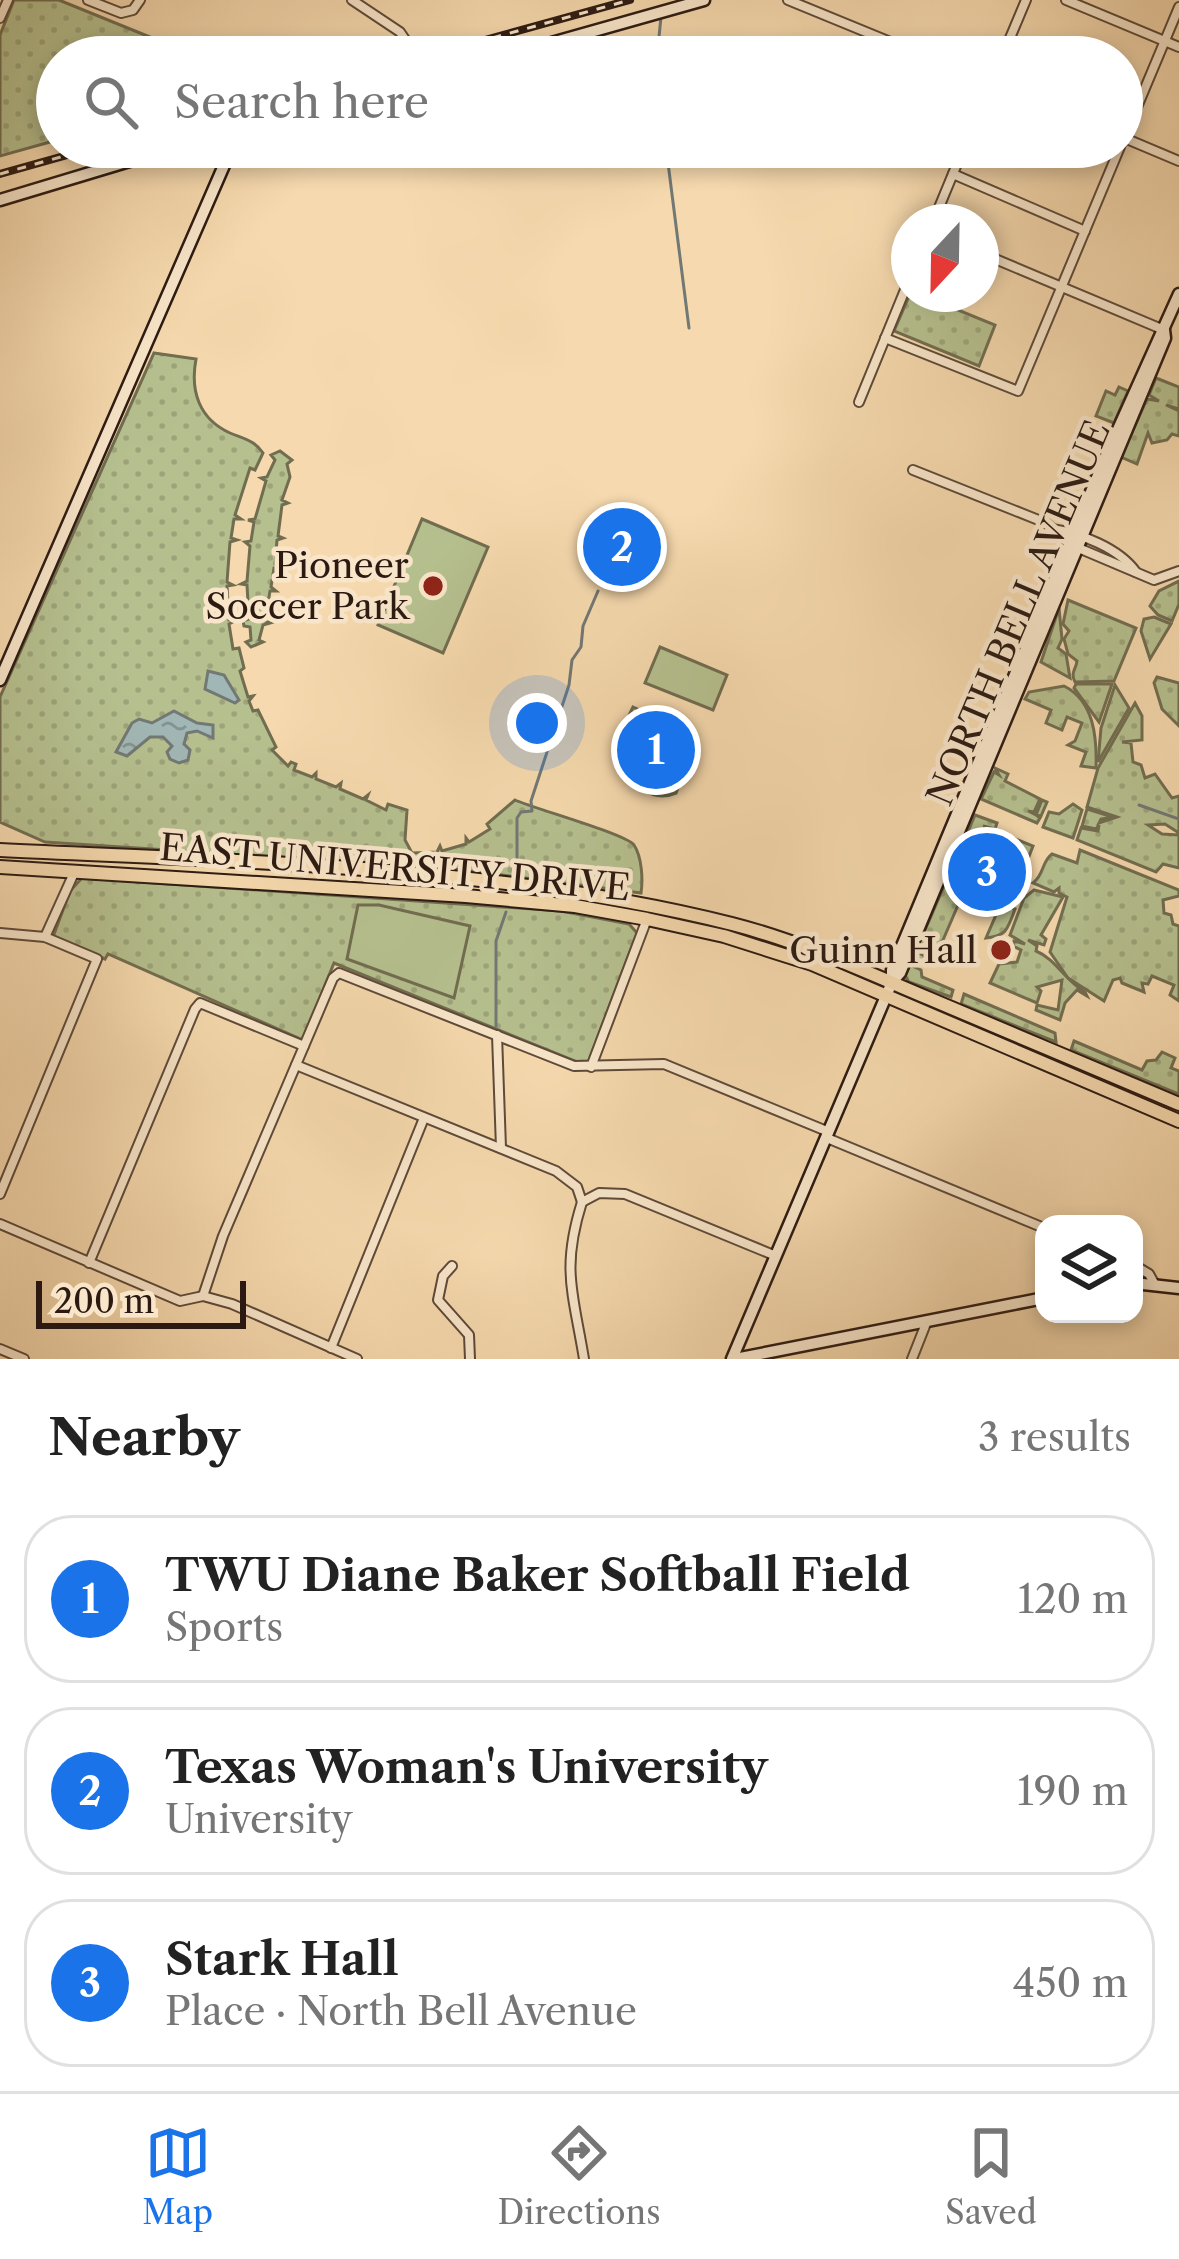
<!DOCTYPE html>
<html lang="en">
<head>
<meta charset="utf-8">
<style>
  :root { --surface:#fff; --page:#f6f6f6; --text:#222; --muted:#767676; --line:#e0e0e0; --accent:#1a73e8 }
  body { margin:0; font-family:"Libre Caslon Text",serif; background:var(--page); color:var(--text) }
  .controls { position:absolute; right:36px; bottom:36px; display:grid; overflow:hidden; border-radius:24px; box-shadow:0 6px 18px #0003 }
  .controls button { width:108px; height:108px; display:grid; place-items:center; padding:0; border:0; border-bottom:3px solid var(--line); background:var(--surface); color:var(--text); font:60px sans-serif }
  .compass { position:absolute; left:891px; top:204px; width:108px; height:108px; border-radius:50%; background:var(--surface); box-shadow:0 6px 18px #0003; rotate:202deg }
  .scale { position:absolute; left:36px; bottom:30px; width:210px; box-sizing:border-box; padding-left:12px; border:6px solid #2c1a12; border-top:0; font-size:33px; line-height:42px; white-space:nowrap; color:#2c1a12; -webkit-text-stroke:9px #f9e6ca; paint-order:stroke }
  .you { position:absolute; left:537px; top:723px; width:42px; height:42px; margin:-30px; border:9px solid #fff; border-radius:50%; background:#1a73e8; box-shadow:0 0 0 18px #1a73e833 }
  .badge { display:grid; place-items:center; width:78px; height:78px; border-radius:50%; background:var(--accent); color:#fff; font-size:39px; font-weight:700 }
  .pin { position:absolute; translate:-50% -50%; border:6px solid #fff; box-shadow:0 3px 12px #0006 }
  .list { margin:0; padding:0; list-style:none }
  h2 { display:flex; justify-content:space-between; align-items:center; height:156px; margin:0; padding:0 48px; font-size:51px }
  h2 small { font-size:39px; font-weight:400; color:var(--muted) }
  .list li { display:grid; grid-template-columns:78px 1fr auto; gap:36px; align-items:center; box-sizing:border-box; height:168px; margin:0 24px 24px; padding:0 24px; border:3px solid var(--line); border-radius:48px }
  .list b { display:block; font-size:45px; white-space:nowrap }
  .list p { margin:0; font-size:39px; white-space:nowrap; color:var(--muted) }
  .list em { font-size:39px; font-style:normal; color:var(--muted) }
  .icon { flex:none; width:66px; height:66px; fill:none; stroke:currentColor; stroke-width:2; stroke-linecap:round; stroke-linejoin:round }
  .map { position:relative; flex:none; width:1179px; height:1359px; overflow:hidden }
  .search { position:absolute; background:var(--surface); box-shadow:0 6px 18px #0003; left:36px; right:36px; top:36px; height:132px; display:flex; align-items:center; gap:30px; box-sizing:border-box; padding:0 42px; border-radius:66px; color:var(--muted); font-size:45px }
  .sheet { height:732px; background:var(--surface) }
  nav { display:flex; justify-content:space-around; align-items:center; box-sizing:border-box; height:168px; border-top:3px solid var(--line); background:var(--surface); font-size:33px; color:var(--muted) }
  nav a { display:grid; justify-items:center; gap:6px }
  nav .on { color:var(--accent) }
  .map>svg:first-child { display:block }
  .grass { fill:url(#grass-dots); stroke:#716d50; stroke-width:3 }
  .pitch { fill:#b6c08f; stroke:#716d50; stroke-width:3 }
  .water { fill:url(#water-ripples); stroke:#727874; stroke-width:3 }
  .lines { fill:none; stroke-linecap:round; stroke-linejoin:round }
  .stream { stroke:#727874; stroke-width:3 }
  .street-casing { stroke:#5e4a39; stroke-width:12 }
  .secondary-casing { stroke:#2c1a12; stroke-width:15 }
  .primary-casing { stroke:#2c1a12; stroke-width:16 }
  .street { stroke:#f9e6ca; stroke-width:8 }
  .secondary { stroke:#f9e6ca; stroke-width:10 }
  .primary { stroke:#f6d9ae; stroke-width:12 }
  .rail-casing { stroke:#2c1a12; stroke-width:8 }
  .rail { stroke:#f9e6ca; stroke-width:3; stroke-dasharray:9; stroke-linecap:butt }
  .poi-dot { fill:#8f2418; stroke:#f9e6ca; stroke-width:4.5 }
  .labels { text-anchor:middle; stroke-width:9; stroke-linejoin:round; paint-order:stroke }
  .poi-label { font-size:36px; fill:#2c1a12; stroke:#f9e6ca; text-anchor:end }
  .street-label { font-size:36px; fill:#2c1a12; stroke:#f9e6ca }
</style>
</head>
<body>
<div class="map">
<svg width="1179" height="1359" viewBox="0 0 1179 1359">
  <defs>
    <pattern id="grass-dots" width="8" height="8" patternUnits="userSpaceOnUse" patternTransform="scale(3)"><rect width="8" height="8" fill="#b6c08f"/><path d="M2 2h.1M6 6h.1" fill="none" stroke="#9da47a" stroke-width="1.8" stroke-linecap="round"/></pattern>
    <pattern id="water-ripples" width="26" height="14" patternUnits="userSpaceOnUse" patternTransform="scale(3)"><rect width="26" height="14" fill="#a1b7b5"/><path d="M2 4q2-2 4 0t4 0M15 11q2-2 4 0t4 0" fill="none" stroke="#839492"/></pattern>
  </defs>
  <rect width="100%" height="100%" fill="#f6d9ae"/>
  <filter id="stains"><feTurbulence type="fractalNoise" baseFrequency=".00167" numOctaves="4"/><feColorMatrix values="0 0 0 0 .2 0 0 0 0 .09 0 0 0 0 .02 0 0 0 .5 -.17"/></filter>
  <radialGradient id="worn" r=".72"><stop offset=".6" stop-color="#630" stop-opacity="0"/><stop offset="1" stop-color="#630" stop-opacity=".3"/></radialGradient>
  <g class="grass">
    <path d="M14 0H59L199 57H57V140L0 156V35Z"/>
    <path d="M910 294H919L995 325 979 366 894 331Z"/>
    <path d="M154 353 196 359C190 391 199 419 230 433 244 439 254 440 263 453L255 470 250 468 235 515 241 519H234L231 538 237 540 230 542 227 582 233 585 227 586 229 620 235 621 229 624 233 649 239 648 244 668 240 671 248 697 253 696 249 701 253 711 258 710 276 747 272 750 288 766 291 762 296 764 294 770 312 777 316 773V779L336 787 341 783 340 789 363 799 368 795 366 800 386 810 388 804 407 810 405 840 412 853 437 852 440 846 442 851 466 844V838L469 842 490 829 487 824 515 800C535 809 626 834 634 845 642 857 643 880 641 893L447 868 45 842 0 822V697Z"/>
    <path d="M1156 378 1179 387V409L1166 405 1179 411V436L1172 434 1167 440 1152 443 1148 433 1137 464 1121 457 1147 399 1159 401 1149 395Z"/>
    <path d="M1119 387 1128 391 1114 423 1096 416 1106 391 1115 395Z"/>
    <path d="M280 451 292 460 287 464 290 477 282 500 288 503 282 505 278 536 283 538 277 540 275 564 280 568H274L271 587 276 591H270L265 621 270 623 263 625 259 640 263 642 251 647 246 642 251 640 250 627 244 626 243 621 249 619 247 585 241 584 247 581 250 546 245 542 251 541 254 522 248 520 255 519 266 481 261 478 267 477 275 460 271 455Z"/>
    <path d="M1179 581V604L1172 621 1158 615 1150 606 1159 591Z"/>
    <path d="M1068 600 1136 628 1114 681 1075 682C1070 672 1076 670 1077 661L1068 654 1064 639 1069 631 1063 624Z"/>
    <path d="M1059 608 1062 639 1058 648 1066 654 1070 678 1041 662Z"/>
    <path d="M1154 617 1171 624 1150 659 1141 631 1144 619Z"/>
    <path d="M1157 677 1179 683V726L1162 709 1154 683Z"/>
    <path d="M1076 684H1112L1099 722 1074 688Z"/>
    <path d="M1115 685 1129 708 1098 762 1101 728Z"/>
    <path d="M1064 686C1094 701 1097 737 1096 768L1081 766 1086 752 1068 745 1075 741 1082 723 1067 717 1062 730 1046 723 1051 710 1025 699 1029 692Z"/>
    <path d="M1135 703 1142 716V740L1122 742 1131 743 1133 762 1141 765 1145 778 1155 774 1172 798 1179 796V833L1165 824 1148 825 1162 834 1179 835V868L1163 864 1156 872 1077 840 1081 828 1098 831 1099 825 1096 829 1082 826 1087 809 1113 817 1101 819 1099 823 1117 817 1087 807 1098 768Z"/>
    <path d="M995 768 1008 774 1005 781 1040 799 1034 812 1028 811 1036 815 1042 800 1047 802 1041 816 1036 815 1040 818 1037 823 981 799 994 772 999 775Z"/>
    <path d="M1073 804 1082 810 1073 838 1043 827 1049 812 1059 814Z"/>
    <path d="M975 815 997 823 995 829 983 826 1033 846 1019 882 1006 876 1000 868 1002 860 984 852 981 860 972 861 968 853 965 857 958 855Z"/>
    <path d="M1080 850 1179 890V896L1163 900 1164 913 1171 915 1173 924 1179 926V1001L1170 995 1174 985 1152 976 1148 984 1142 983 1144 992 1122 983 1120 978 1113 980 1104 1001 1068 978 1050 952 1067 897 1059 893V888L1054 892 1033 883C1045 874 1041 862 1052 854L1077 863Z"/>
    <path d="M954 863 971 869 970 873 975 876 971 890 965 889 943 940 955 947 947 964 919 953 928 958 924 963 913 958Z"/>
    <path d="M82 878 561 911 629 924 637 933 587 1066 334 963 303 1040 108 954 105 959 53 937 70 891Z"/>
    <path d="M1003 882 1022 889 1018 900 1012 899 1009 907 1015 909C1007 932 1005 936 986 938L1008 887Z"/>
    <path d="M1034 890 1063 897 1041 935 1046 939 1044 945 1028 940 1037 946 1036 951C1056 959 1065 981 1085 992L1087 996 1077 990 1065 1003 1060 1020 1036 1010 1037 1005 1058 1010 1062 980 1037 987 1041 991 1037 1003 990 983 999 964 1017 962 1021 950 1013 946 1014 941 1025 944 1010 935 1024 898Z"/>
    <path d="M910 965 921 970 922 977 953 990 951 997 909 982 905 976Z"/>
    <path d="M964 994 1055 1033 1056 1042 961 1004Z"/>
    <path d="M1074 1041 1142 1070 1147 1061 1156 1060 1162 1052 1175 1058 1171 1068 1179 1071V1094L1071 1050Z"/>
  </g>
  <g class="pitch">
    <path d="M422 519 488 547 443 653 378 625Z"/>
    <path d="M660 647 727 675 713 710 645 683Z"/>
    <path d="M633 707 694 734 697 739 676 793C653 803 635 786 623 768L620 734Z"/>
    <path d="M358 905H379L470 926 454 998 347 959Z"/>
  </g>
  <g class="water">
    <path d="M208 671 224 675 239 700 235 703 205 689Z"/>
    <path d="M174 711 197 723 213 725V738L197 731 187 733 184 744 190 750 188 760 179 763 170 759 167 752 172 746 163 737H150L127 756 116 752 132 723 139 719 152 723Z"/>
  </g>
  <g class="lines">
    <g class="stream">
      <path d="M657 57 661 17"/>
      <path d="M666 147 689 328"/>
      <path d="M1139 805 1179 819"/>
      <path d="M517 869V818L521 812 532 811 531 801 569 685 572 660 581 647 583 626 598 591"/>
      <path d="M496 1026V941L506 912"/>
    </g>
    <g class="street-casing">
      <g id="street">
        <path d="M88 0 121 13 133 10 140 0"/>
        <path d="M352 0 400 32 417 57"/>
        <path d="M788 0 927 57"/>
        <path d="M1066 0 1179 47"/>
        <path d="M0 18 8 0"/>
        <path d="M1002 57 1026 0"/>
        <path d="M1122 137 1179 161"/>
        <path d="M1122 143 1179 7"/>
        <path d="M953 174 1085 231"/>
        <path d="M933 222 964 147"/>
        <path d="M981 253 1164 330"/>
        <path d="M885 338 1018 391 1120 147"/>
        <path d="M859 402 909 280"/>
        <path d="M913 470 1046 523 1069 544 1154 580 1179 571"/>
        <path d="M1052 529C1080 533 1119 548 1136 572"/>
        <path d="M0 933 45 937 97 959 0 1194"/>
        <path d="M45 937 74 873"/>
        <path d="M497 1035 501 1148"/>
        <path d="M296 1065 556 1171 577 1187 582 1202"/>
        <path d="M591 1067 647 919"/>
        <path d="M827 1138 1044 1228"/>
        <path d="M582 1202 599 1193 625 1194 776 1256"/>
        <path d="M582 1202C561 1269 573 1292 584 1359"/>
        <path d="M0 1224 180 1301 203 1296 232 1304 357 1359"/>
        <path d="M89 1263 195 1009 200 1003 304 1046"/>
        <path d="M1134 1265 1149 1274 1154 1283"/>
        <path d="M452 1266 443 1276 438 1300 469 1335 470 1359"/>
        <path d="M203 1296 223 1236 333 978 339 973 574 1066 664 1064 829 1132"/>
        <path d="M331 1348 424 1118"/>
        <path d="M0 1349 24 1359"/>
        <path d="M912 1359 927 1321"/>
      </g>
    </g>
    <g class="secondary-casing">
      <g id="secondary">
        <path d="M502 57 704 0"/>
        <path d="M0 200 176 147"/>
        <path d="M0 680 232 147"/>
        <path d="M892 982V970L1106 456 1179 294"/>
        <path d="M1134 1283 1179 1288"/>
        <path d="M732 1359 892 982 900 973 1165 338 1164 330"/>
        <path d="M735 1359 1044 1298"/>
      </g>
    </g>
    <g class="primary-casing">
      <g id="primary">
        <path d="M0 850C242 862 497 865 732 924 799 941 864 971 928 998 1012 1033 1095 1069 1179 1104"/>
        <path d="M0 867 466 896 575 906 647 919 724 936 812 964 1179 1121"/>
      </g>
    </g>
    <use href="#street" class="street"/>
    <use href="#secondary" class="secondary"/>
    <use href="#primary" class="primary"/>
    <g class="rail-casing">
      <g id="rail">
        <path d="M423 57 630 0"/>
        <path d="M0 174 96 147"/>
      </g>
    </g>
    <use href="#rail" class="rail"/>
  </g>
  <g class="poi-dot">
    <circle cx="433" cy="586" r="12"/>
    <circle cx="1001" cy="950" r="12"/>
  </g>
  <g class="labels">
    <g class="poi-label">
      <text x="409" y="578">Pioneer<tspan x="409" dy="41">Soccer Park</tspan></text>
      <text x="977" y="963">Guinn Hall</text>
    </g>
    <g class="street-label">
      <text transform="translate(1018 613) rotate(-67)" y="13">NORTH BELL AVENUE</text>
      <text transform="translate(395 867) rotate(5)" y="13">EAST UNIVERSITY DRIVE</text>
    </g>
  </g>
  <rect width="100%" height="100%" filter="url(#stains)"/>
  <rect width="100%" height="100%" fill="url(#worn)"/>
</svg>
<div class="controls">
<button><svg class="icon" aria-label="layers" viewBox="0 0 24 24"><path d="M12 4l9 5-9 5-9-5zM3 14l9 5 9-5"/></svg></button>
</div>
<svg class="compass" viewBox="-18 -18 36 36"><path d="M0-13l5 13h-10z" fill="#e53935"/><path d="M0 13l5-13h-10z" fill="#767676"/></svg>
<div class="scale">200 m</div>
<div class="you"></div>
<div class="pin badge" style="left:656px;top:750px">1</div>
<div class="pin badge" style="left:622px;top:547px">2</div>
<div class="pin badge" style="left:987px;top:872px">3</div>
<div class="search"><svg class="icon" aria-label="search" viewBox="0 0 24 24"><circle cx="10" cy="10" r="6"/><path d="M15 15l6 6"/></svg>Search here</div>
</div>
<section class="sheet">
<h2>Nearby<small>3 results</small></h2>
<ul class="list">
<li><span class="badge">1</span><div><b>TWU Diane Baker Softball Field</b><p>Sports</p></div><em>120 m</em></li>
<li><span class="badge">2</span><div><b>Texas Woman's University</b><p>University</p></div><em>190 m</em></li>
<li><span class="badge">3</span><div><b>Stark Hall</b><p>Place · North Bell Avenue</p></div><em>450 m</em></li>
</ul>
</section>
<nav>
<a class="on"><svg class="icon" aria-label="map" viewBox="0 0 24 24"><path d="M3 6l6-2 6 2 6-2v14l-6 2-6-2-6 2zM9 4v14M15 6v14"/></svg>Map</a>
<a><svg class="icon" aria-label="directions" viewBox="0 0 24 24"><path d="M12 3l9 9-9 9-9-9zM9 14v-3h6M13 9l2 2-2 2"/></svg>Directions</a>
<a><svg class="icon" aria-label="saved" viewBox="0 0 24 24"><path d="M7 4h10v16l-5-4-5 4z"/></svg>Saved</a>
</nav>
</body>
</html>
